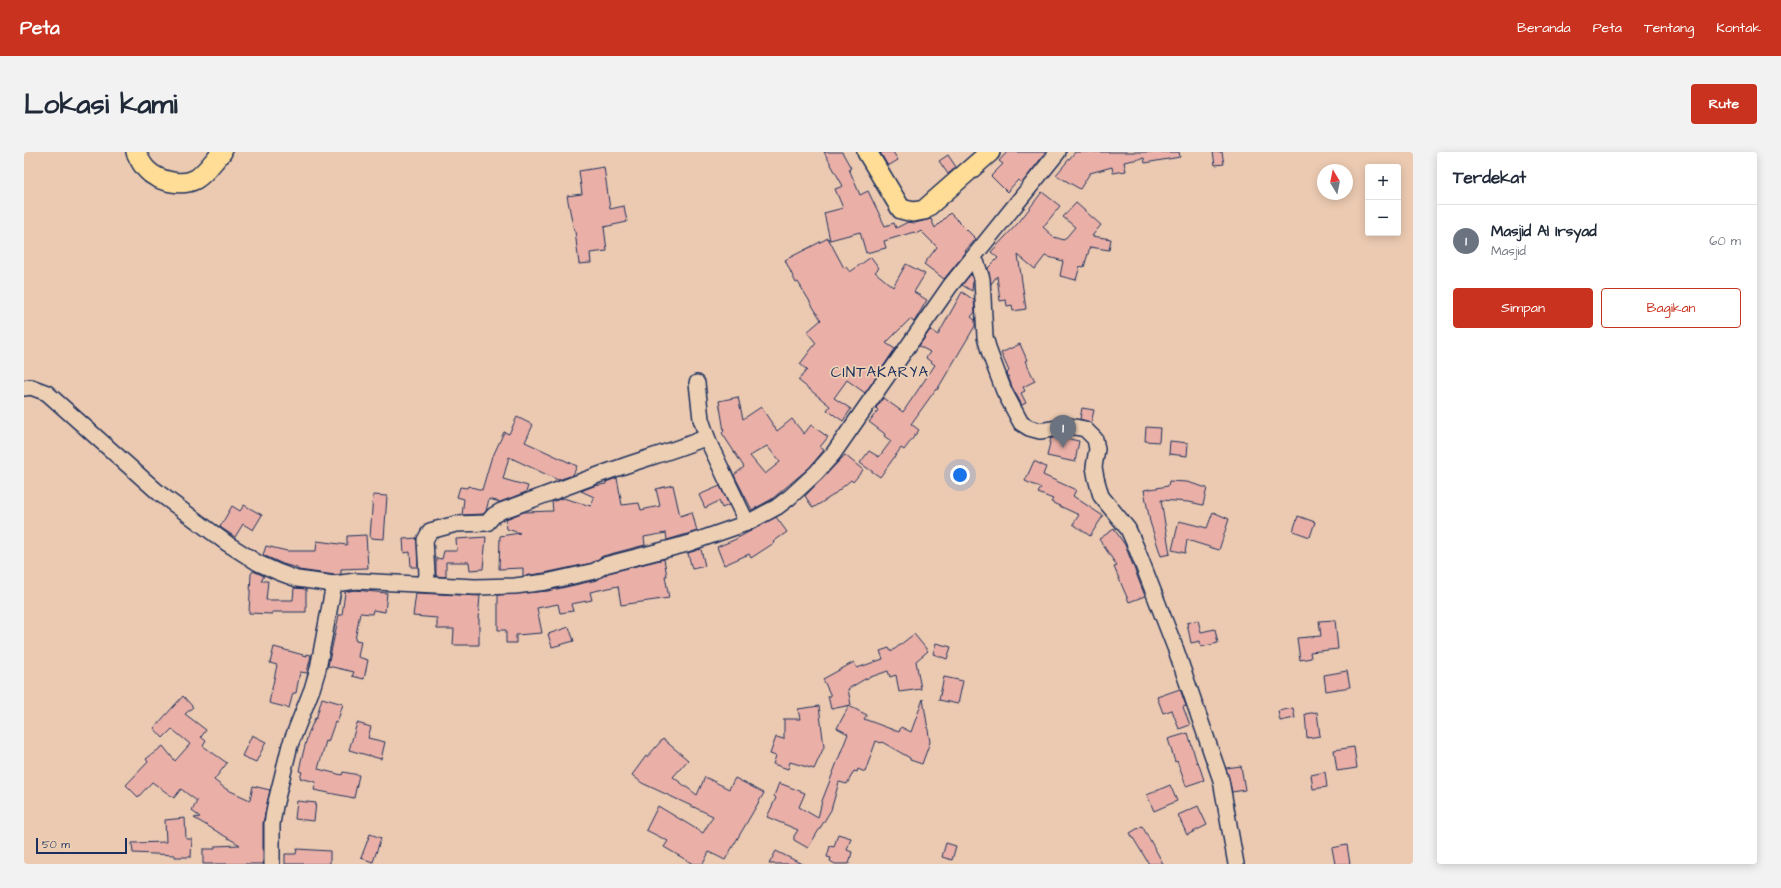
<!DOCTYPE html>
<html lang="id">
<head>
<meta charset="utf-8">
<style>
  :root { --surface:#fff; --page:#f2f2f3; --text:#1f2937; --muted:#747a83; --line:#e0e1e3; --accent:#c8321e }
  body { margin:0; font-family:"Architects Daughter",sans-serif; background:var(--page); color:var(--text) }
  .controls { position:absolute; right:12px; top:12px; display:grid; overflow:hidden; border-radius:4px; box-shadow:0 2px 10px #0003 }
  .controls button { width:36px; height:36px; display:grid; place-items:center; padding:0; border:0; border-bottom:1px solid var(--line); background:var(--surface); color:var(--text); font:20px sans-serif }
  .compass { position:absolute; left:1293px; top:12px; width:36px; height:36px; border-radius:50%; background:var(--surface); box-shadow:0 2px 10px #0003; rotate:350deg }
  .scale { position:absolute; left:12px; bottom:10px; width:91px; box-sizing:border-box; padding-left:4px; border:2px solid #1b2f5e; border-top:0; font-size:11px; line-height:14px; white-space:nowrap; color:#1b2f5e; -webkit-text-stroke:3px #edd0b4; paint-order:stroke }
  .you { position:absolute; left:936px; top:323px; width:14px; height:14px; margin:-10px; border:3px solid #fff; border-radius:50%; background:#1a73e8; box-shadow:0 0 0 6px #1a73e833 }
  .badge { display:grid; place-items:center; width:26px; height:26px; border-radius:50%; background:var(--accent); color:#fff; font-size:13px; font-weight:700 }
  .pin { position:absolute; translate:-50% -33px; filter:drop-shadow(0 1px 2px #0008) }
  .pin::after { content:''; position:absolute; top:21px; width:14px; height:12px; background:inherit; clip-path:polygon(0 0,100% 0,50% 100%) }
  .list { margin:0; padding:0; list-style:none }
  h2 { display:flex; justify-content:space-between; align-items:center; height:52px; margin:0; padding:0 16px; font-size:17px }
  h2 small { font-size:13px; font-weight:400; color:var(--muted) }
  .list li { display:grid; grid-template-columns:26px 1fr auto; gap:12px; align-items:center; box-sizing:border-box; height:72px; padding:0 16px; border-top:1px solid var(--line) }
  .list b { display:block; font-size:15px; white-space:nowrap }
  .list p { margin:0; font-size:13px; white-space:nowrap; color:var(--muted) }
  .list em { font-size:13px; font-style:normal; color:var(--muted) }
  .actions { display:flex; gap:8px; padding:12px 16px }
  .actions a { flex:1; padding:9px 0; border:1px solid var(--accent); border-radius:4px; text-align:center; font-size:14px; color:var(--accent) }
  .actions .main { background:var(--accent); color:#fff }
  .map { position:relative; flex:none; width:1389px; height:712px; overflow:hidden; border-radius:4px }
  header { display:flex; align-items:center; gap:24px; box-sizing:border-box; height:56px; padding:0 20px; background:var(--accent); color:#fff }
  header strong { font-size:19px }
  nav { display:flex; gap:22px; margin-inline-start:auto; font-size:14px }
  .intro { display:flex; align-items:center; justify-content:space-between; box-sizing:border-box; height:96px; padding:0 24px }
  h1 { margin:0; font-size:28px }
  .button { padding:10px 18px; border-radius:4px; background:var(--accent); color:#fff; font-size:14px; font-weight:700 }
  main { display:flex; gap:24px; padding:0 24px }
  aside { flex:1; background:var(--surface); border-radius:4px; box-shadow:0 2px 10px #0003 }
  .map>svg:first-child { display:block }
  .building { fill:#eab0a7; stroke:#1b2f5e; fill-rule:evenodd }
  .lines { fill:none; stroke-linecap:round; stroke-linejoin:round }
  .minor-casing { stroke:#1b2f5e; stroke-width:18 }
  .major-casing { stroke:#1b2f5e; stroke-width:22 }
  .minor { stroke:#edd0b4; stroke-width:15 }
  .major { stroke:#ffdd96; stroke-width:19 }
  .labels { text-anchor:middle; stroke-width:3.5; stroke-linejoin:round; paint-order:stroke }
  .quarter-label { font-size:15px; letter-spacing:1px; fill:#1b2f5e; stroke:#edd0b4 }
</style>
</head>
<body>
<header>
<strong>Peta</strong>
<nav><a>Beranda</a><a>Peta</a><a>Tentang</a><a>Kontak</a></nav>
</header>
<div class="intro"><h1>Lokasi kami</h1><a class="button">Rute</a></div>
<main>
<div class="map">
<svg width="1389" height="712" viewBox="0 0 1389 712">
  <rect width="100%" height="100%" fill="#eccab1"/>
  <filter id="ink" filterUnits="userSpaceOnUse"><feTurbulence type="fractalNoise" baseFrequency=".025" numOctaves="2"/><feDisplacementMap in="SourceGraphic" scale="8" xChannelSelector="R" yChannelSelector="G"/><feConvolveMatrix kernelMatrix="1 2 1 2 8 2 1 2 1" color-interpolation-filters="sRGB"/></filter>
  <g filter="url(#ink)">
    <g class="building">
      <path d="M800 0H818L827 16 825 17 836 43 844 39 861 74 870 71 872 76 884 70 891 71 907 67 911 76 926 61 952 87 941 99 942 100 920 127 900 112 913 95 897 79 892 82 890 80 860 89 862 96 842 101 836 80 806 88 800 61 819 56 811 37 819 34Z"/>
      <path d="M856 0H869L874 8 864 14Z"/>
      <path d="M983 0H1022L998 31 994 28 983 40 967 24 979 12 975 9Z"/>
      <path d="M1051 0H1155L1156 5 1121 11 1120 6 1100 10 1102 19 1089 21 1088 15 1066 21 1056 37 1032 23Z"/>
      <path d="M1189 0H1198L1200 12 1191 13Z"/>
      <path d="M924 3 932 15 924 22 915 9Z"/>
      <path d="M580 15 586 57 600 54 603 70 580 75 583 99 566 101 567 111 555 112 551 79H550L543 44 558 42 555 19Z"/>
      <path d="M1018 40 1036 54 1019 75 1030 85 1040 88 1051 75 1039 65 1052 51 1077 73 1068 84 1087 87 1085 98 1066 95 1060 115 1056 114 1052 128 1036 124 1039 109 1021 104 1011 117 994 103 1002 157 989 159 988 153 983 154 982 148 976 149 973 124 967 132 964 116 974 106 967 100 995 70Z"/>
      <path d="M804 86 820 116 822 115 826 120 847 105 855 116 851 120 869 135 882 112 901 122 890 140 903 148 890 170 886 167 862 191 871 197 841 241 823 228 810 246 827 257 819 269 803 258 806 254 774 228 783 218 776 212 792 191 783 180 797 168 774 130 772 131 761 108Z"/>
      <path d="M947 122 949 129 948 139 938 133Z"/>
      <path d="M938 140 950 148 951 160 947 165 951 168V174L913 238 912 237 887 272 895 278 880 298 877 296 856 325 836 311 845 299 855 305 867 289 860 284 861 282 845 270 854 258 852 256 859 246 879 260 911 213 902 206 906 200 895 194 906 178 914 183Z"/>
      <path d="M996 192 1003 208 1001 209 1011 229 999 235 1001 239 997 241 1002 251 998 253 988 235 983 221 985 219 977 201Z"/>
      <path d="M714 245 719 267 737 255 753 279 768 267 780 282 787 273 804 285 796 295 800 298 786 315 748 347 728 358 710 323 720 315 698 281 700 279 695 249ZM743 294 756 310 741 322 726 304Z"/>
      <path d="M1058 256 1070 258 1067 271 1056 267Z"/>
      <path d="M493 265 509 273 501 290 553 314 549 323 534 328 485 305 479 327 504 334 502 340 476 350 465 347 462 359 459 362 438 363 440 347 433 345 436 335 443 336 444 334 458 338 468 304H469L480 280 485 282Z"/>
      <path d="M1122 275 1136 276 1135 290 1121 289Z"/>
      <path d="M1036 285 1055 289 1051 310 1023 304 1027 286Z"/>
      <path d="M1146 289 1164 291 1163 304 1145 302Z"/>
      <path d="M821 303 839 318 829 330 827 328 808 344 789 356 781 344Z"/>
      <path d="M1010 309 1022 315 1019 323 1052 338 1049 344 1079 364 1066 384 1049 372 1055 363 1027 350 1029 347 1014 341 1017 336 1001 329Z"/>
      <path d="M593 326 598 353 615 351 617 358 636 354 632 337 649 333 656 364 668 360 673 379 643 388 642 381 620 385 621 393 579 404 568 411 520 421 499 424V416L475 417 476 384 496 381 483 377 482 367 500 360 529 359 528 350 539 346 567 354 570 345 557 339 570 334 582 332V330Z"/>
      <path d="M1145 329 1163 330 1183 336 1179 353 1165 350 1137 348 1146 402 1137 404 1126 370 1120 338 1144 334Z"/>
      <path d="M696 334 705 353 698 356 695 349 681 356 675 343Z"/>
      <path d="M349 343 363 344 360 387 346 386Z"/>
      <path d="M220 353 238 363 229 378 219 372 211 385 196 375 208 354 216 359Z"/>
      <path d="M1189 360 1205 367 1195 398 1163 388 1161 401 1148 398 1155 369 1183 376Z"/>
      <path d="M1274 364 1291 370 1286 385 1269 379Z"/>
      <path d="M752 365 763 380 749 390 750 391 727 406 725 402 700 413 693 395 710 388Z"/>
      <path d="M1090 377 1101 393 1121 444 1105 450 1090 415 1093 414 1075 387Z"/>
      <path d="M342 383 344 416 317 417V422L311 423 275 418 273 416 259 412 239 403 242 394 263 399H292L293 389 323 393V384Z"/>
      <path d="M462 385 459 417 446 418 445 410H422V425L412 424V406L418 407 420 399H433L432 387Z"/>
      <path d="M393 386 394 415H387L386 400 380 401 379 387Z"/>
      <path d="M677 397 681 414 668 417 664 401Z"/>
      <path d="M640 407 643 424H641L645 446 597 453 594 434 566 440 568 448 547 452 549 459 536 461 534 452 513 456 518 481 492 483V491H482V478H474V443L524 439 573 428 584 421Z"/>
      <path d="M229 419 240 424 237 429H244L242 448H269L270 436 282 437V460H248V462L225 461 227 422Z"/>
      <path d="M330 438 363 441 361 460 349 458 348 462 336 461 331 488 337 489 334 505 344 508 340 527 328 524 330 520 304 514 315 463H318L321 440Z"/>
      <path d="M392 441 456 444 454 467H455V493H429L430 477H413V466L389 464Z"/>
      <path d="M1174 468 1177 480 1191 477 1194 491 1177 495 1176 489 1167 491 1163 471Z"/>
      <path d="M1311 468 1314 497 1286 500 1287 506 1276 508 1273 486 1297 484 1295 469Z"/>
      <path d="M545 475 550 489 528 495 524 482Z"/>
      <path d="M890 482 904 499 892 509 897 537 875 540 872 523 866 525 864 519 841 527 824 537 827 553 807 557 804 544H807L799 527 830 510 833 516 859 507 856 499 865 496 867 500Z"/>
      <path d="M912 491 927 495 923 507 909 502Z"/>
      <path d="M250 495 283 504V502L287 503 283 521 276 520 272 541H269L265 556 245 551 253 513 246 511Z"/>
      <path d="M1323 519 1326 535 1302 539 1300 523Z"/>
      <path d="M920 525 939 529 934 552 915 548Z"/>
      <path d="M1156 537 1162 554 1159 555 1166 573 1155 577 1148 558 1139 561 1133 545Z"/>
      <path d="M159 544 169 555 161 562 182 578 177 585 182 589 179 594 203 611 190 628 202 637 226 648 229 634 246 638 239 671V712H179V697H191V694L216 693 170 666 176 665 168 659 173 649 157 637 150 646 128 630 114 645 102 633 124 610 122 607 139 594 151 609 166 592 148 577 139 586 130 576Z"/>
      <path d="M298 546 319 552 313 571 311 570 304 590 302 589 294 617 318 623 319 620 335 623 330 646 290 638 292 630 276 626 278 620 275 619 277 609 284 582 291 566 292 567Z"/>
      <path d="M899 547 906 590 898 612 886 608V606L858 590 857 591 852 589 841 620 834 617 833 620 830 619 823 632 815 630 807 658 784 696 770 688V684L774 678 743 665 752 646 750 644 755 631 781 641 775 655 794 666 798 649 824 582 813 576 825 554 843 563 840 567 875 580 877 575 887 580Z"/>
      <path d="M795 554 800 595 790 617 766 610 764 617 749 612 752 604 746 602 752 585 760 587V567H776L774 557Z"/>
      <path d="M1269 556 1271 566 1256 569 1254 559Z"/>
      <path d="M1293 560 1296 584 1283 586 1281 562Z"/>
      <path d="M333 571 347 575 344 586 361 590 357 607 325 598Z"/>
      <path d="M1164 581 1173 611 1174 610 1180 628 1162 634 1153 609 1151 610 1144 587Z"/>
      <path d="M228 583 242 590 232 610 218 604Z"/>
      <path d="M639 587 664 608 649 625 673 643 681 625 705 637 711 626 740 641 701 708 685 700 679 712H669L640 695 644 689 622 678 634 654 679 681 689 664 618 631 608 623 622 604 623 605Z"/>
      <path d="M1330 595 1333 616 1313 619 1310 598Z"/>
      <path d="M1217 614 1221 638 1208 640 1202 616Z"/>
      <path d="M1301 620 1303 635 1289 637 1287 623Z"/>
      <path d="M1146 633 1153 649 1130 659 1123 643Z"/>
      <path d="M273 649 292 651 290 669 271 667Z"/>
      <path d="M1174 654 1183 673 1163 683 1154 663Z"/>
      <path d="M161 666 162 687H168L167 705H151V703L109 701 108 691 142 690 141 668Z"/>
      <path d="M1118 674 1135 704 1139 712H1125L1106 681Z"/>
      <path d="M346 682 357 686 349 710 337 706Z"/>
      <path d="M814 682 827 686 823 698 828 700 825 712H811L806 709 807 706 803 705 806 694 810 695Z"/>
      <path d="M922 691 932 694 928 708 918 705Z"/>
      <path d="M1323 693 1326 712H1311L1308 696Z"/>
      <path d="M273 697 306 699V712H261V702H272Z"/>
      <path d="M752 699 778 712H745Z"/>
    </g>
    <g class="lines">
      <g class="minor-casing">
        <g id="minor">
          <path d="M949 106 953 112 958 127 961 185 966 202 980 239 997 271 1005 276 1016 279 1046 274 1061 277 1071 287 1073 297 1070 315 1072 326 1077 344 1104 377 1112 395 1152 498 1197 628 1212 712"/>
          <path d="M673 231 677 267 685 291 723 371"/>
          <path d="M0 236 7 235 23 241 135 341 204 392 234 411 254 420 273 427 310 432"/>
          <path d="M401 432 403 422 401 388 406 379 432 372 463 371 470 363 477 359C517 345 556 329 597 315 626 305 655 297 683 285"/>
          <path d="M248 712V672L251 654 266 593 288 537 294 517 310 432 332 429 451 435 491 434 522 430 571 419 581 413 663 392 723 371 753 355 766 345 792 321 809 302 926 134 1034 0"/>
        </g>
      </g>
      <g class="major-casing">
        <g id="major">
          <path d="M112 0C115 7 118 13 123 18 133 29 158 35 172 27 182 21 190 8 198 0"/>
          <path d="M843 0 877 57 889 60 900 58 966 0"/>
        </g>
      </g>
      <use href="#minor" class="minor"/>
      <use href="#major" class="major"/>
    </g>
  </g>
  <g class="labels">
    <g class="quarter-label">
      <text x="856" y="225">CINTAKARYA</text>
    </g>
  </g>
</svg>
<div class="controls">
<button>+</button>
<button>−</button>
</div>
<svg class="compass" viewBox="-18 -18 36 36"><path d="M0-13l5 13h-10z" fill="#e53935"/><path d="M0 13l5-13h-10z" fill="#747a83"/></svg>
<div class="scale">50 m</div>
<div class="you"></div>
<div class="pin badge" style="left:1039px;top:296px;background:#6b7280">1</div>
</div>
<aside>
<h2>Terdekat<small></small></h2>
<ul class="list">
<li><span class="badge" style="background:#6b7280">1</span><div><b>Masjid Al Irsyad</b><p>Masjid</p></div><em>60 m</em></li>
</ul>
<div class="actions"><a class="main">Simpan</a><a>Bagikan</a></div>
</aside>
</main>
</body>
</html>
